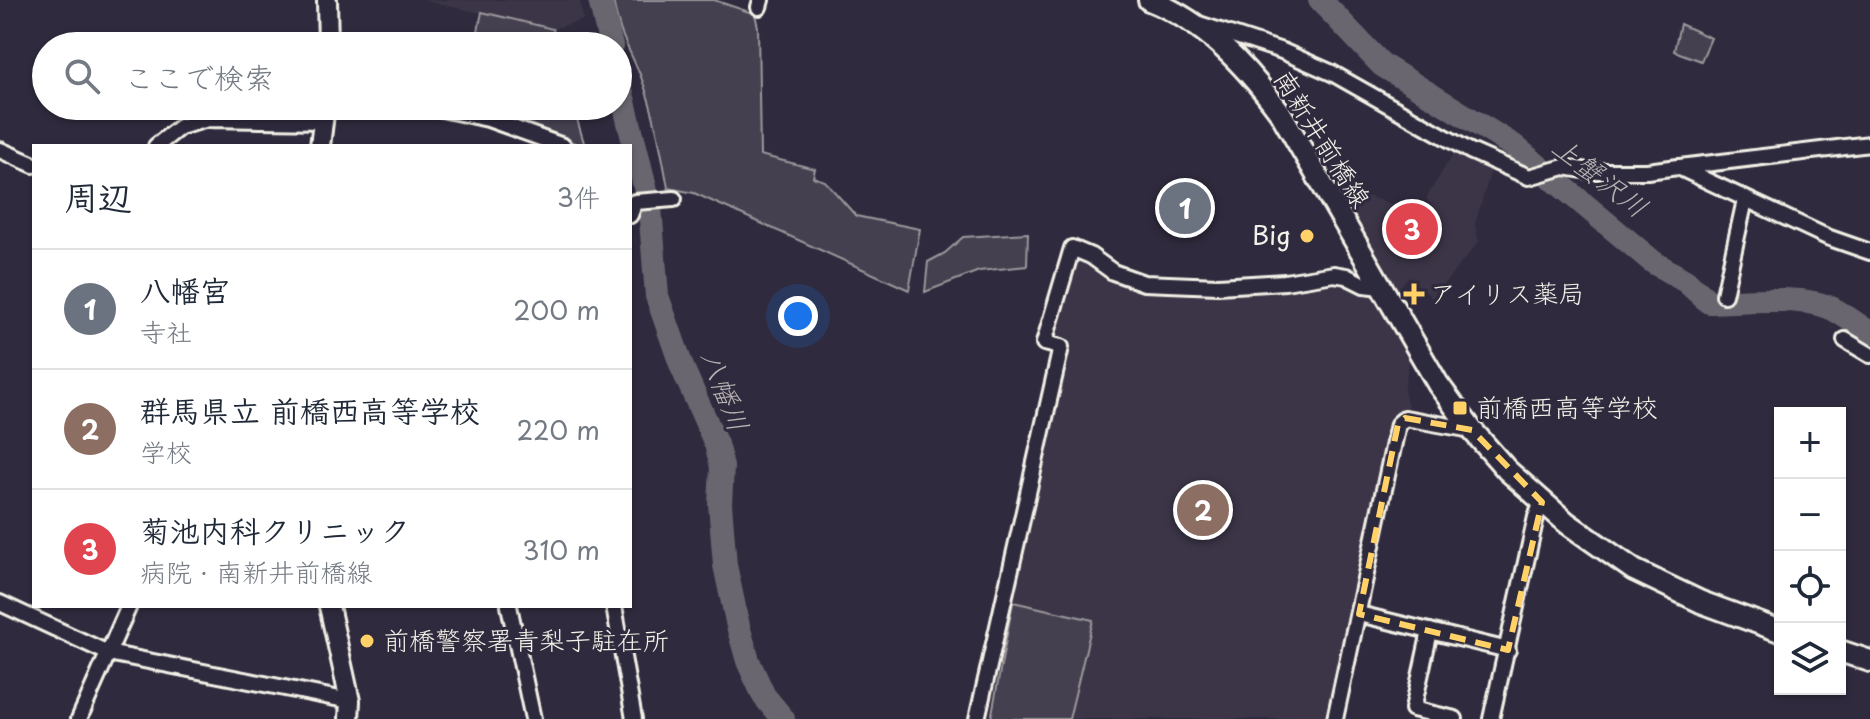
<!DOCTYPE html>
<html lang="ja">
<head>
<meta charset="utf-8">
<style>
  :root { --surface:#fff; --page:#f6f6f7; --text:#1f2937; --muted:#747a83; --line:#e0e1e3; --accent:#7c3aed }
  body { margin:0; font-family:"Playpen Sans","Klee One",sans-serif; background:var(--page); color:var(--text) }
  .controls { position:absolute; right:24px; bottom:24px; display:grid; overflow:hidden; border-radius:0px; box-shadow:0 2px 6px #0004 }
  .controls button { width:72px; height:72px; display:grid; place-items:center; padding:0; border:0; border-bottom:2px solid var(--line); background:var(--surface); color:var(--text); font:40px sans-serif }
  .you { position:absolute; left:798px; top:316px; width:28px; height:28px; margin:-20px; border:6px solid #fff; border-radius:50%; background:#1a73e8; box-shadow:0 0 0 12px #1a73e833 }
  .badge { display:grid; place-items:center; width:52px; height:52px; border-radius:50%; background:var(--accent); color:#fff; font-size:26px; font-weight:700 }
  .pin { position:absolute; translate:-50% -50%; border:4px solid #fff; box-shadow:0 2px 8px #0006 }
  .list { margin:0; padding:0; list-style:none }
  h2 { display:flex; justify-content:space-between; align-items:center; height:104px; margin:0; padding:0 32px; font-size:34px }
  h2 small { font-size:26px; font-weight:400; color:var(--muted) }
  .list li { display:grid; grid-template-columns:52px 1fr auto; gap:24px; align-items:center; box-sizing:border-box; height:120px; padding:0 32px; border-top:2px solid var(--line) }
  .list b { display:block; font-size:30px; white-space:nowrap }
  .list p { margin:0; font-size:26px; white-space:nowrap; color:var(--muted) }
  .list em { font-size:26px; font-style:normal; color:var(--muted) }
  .icon { flex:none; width:44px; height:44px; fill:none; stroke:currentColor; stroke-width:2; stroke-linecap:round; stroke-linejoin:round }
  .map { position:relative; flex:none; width:1870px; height:719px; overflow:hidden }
  .search { position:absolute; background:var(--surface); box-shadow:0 2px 6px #0004; left:32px; top:32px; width:600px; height:88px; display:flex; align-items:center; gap:20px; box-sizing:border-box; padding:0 28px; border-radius:44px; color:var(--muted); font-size:30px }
  .panel { position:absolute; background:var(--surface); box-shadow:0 2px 6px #0004; left:32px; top:144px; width:600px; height:464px; border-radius:0px }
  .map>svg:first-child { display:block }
  .built { fill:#3b3647 }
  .green { fill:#454050; stroke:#9c989c; stroke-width:2 }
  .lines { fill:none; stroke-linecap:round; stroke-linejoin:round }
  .river { stroke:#6a6670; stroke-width:24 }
  .minor-casing { stroke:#f4f1e8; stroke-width:20 }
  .tertiary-casing { stroke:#f4f1e8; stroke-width:24 }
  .secondary-casing { stroke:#f4f1e8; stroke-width:26 }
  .minor { stroke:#2f2a3d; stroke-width:14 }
  .tertiary { stroke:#2f2a3d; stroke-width:18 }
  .secondary { stroke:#2f2a3d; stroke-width:20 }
  .marked { fill:none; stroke:#ffd166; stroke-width:6; stroke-dasharray:16 10; stroke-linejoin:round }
  .poi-dot { fill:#ffd166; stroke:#2f2a3d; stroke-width:3 }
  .labels { text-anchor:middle; stroke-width:6; stroke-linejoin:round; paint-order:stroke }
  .street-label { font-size:26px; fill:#f4f1e8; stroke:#2f2a3d }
  .poi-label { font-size:26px; fill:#f4f1e8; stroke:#2f2a3d; text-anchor:start }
  .water-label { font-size:28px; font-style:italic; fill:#b6b2b2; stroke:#2f2a3d }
</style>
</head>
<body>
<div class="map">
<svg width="1870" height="719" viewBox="0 0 1870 719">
  <rect width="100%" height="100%" fill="#2f2a3d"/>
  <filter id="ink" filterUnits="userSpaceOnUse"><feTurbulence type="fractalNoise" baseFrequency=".0125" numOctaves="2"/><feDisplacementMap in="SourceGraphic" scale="16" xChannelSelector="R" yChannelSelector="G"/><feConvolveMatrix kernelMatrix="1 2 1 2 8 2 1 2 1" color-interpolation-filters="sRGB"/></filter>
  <g filter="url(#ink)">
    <g class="built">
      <path d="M422 0H580L583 20 553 29Z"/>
      <path d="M1456 149 1492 167 1475 224 1479 242 1432 298 1409 276 1394 295 1345 206 1349 190 1434 218 1437 213 1426 198Z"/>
      <path d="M1074 256 1118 283 1145 290 1217 289 1326 277 1354 285 1375 294 1411 352 1404 389 1408 407 1395 419 1330 719H991L1063 337 1053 334Z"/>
    </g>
    <g class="green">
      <path d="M613 0H714L755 14 758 27 760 155 815 169 813 177 825 181 856 216 920 229 909 290 694 193 668 188C661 150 655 114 641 77 629 48 618 33 613 0Z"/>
      <path d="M482 12 553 29 557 46H475Z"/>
      <path d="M1680 24 1711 38 1701 61 1674 51Z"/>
      <path d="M469 106H573L585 146 469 110Z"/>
      <path d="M1028 233 1027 266 979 271 925 292 928 262 945 253 963 237Z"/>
      <path d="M1013 602 1093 620 1069 719H991Z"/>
    </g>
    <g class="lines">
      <g class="river">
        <path d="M600 0 611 46"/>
        <path d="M1320 0 1382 65 1514 146 1653 262 1687 282 1709 302C1742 301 1804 295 1833 309 1846 316 1858 325 1870 333"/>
        <path d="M618 78 650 207 657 296 682 367 716 444 722 467 720 504 725 565 738 626 748 661 764 696 783 719"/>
      </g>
      <g class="minor-casing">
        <g id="minor">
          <path d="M759 7 761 0"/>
          <path d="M1202 25 1282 51 1332 73 1470 151 1529 177 1564 167 1589 171H1647L1678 167 1827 237 1870 252"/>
          <path d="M428 106 488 119 563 146"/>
          <path d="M156 146 180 127 208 119 325 121"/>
          <path d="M0 150 34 165"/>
          <path d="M1680 167 1870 144"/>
          <path d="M630 215 635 202 674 199"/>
          <path d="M1724 295 1745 200"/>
          <path d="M1845 340 1870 355"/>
          <path d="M0 603 108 653 350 701"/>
          <path d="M509 606 533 719"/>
          <path d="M614 606 634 719"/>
          <path d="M1359 614 1508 650"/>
          <path d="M1430 631 1413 709 1455 719"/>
          <path d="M79 719 129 606"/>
          <path d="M977 719 1061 347 1044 343 1072 248 1091 256 1113 272 1144 283 1218 286 1285 282 1334 274 1346 276 1364 285 1381 287"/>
          <path d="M1335 719 1398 424 1405 418 1472 430"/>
          <path d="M1491 719 1536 517 1542 502"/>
        </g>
      </g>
      <g class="tertiary-casing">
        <g id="tertiary">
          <path d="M327 0 328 46"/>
          <path d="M320 146 325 106"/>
          <path d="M329 606 350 701 349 719"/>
        </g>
      </g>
      <g class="secondary-casing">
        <g id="secondary">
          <path d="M1149 0C1205 22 1245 65 1280 112L1438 384 1472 430 1507 470 1567 523 1634 570 1701 602 1780 631"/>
          <path d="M1840 651 1870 661"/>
        </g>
      </g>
      <use href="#minor" class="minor"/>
      <use href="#tertiary" class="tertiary"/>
      <use href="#secondary" class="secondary"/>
    </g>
  </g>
  <path class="marked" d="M1405 418 1472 430 1542 502 1508 650 1359 614 1398 424Z"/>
  <g class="poi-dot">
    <circle cx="1307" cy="236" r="8"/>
    <path d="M1410 282h8v8h8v8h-8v8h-8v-8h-8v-8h8z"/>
    <rect x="1452" y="400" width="16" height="16" rx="4"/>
    <circle cx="367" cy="641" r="8"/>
  </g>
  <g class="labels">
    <g class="street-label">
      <text transform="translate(1322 139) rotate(58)" y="9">南新井前橋線</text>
    </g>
    <g class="poi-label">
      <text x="1291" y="245" text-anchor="end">Big</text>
      <text x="1430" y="303">アイリス薬局</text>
      <text x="1476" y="417">前橋西高等学校</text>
      <text x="383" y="650">前橋警察署青梨子駐在所</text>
    </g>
    <g class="water-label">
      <text transform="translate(1600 177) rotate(38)" y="10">上蟹沢川</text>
      <text transform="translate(725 391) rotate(69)" y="10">八幡川</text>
    </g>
  </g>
</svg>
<div class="controls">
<button>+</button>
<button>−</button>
<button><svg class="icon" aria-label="locate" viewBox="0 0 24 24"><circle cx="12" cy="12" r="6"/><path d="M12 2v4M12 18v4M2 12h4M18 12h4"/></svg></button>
<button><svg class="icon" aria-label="layers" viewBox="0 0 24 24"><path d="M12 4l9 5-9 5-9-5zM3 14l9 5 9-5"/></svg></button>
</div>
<div class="you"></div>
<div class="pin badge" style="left:1185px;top:208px;background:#6b7280">1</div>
<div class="pin badge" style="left:1203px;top:510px;background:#8d6e63">2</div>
<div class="pin badge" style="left:1412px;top:229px;background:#e0444e">3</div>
<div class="search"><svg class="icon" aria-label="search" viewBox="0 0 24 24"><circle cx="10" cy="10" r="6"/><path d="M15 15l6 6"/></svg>ここで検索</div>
<section class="panel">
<h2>周辺<small>3件</small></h2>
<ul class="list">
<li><span class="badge" style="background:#6b7280">1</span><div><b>八幡宮</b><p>寺社</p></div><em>200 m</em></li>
<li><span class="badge" style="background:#8d6e63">2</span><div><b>群馬県立 前橋西高等学校</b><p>学校</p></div><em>220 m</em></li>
<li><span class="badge" style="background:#e0444e">3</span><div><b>菊池内科クリニック</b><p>病院 · 南新井前橋線</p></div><em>310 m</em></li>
</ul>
</section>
</div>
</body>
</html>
